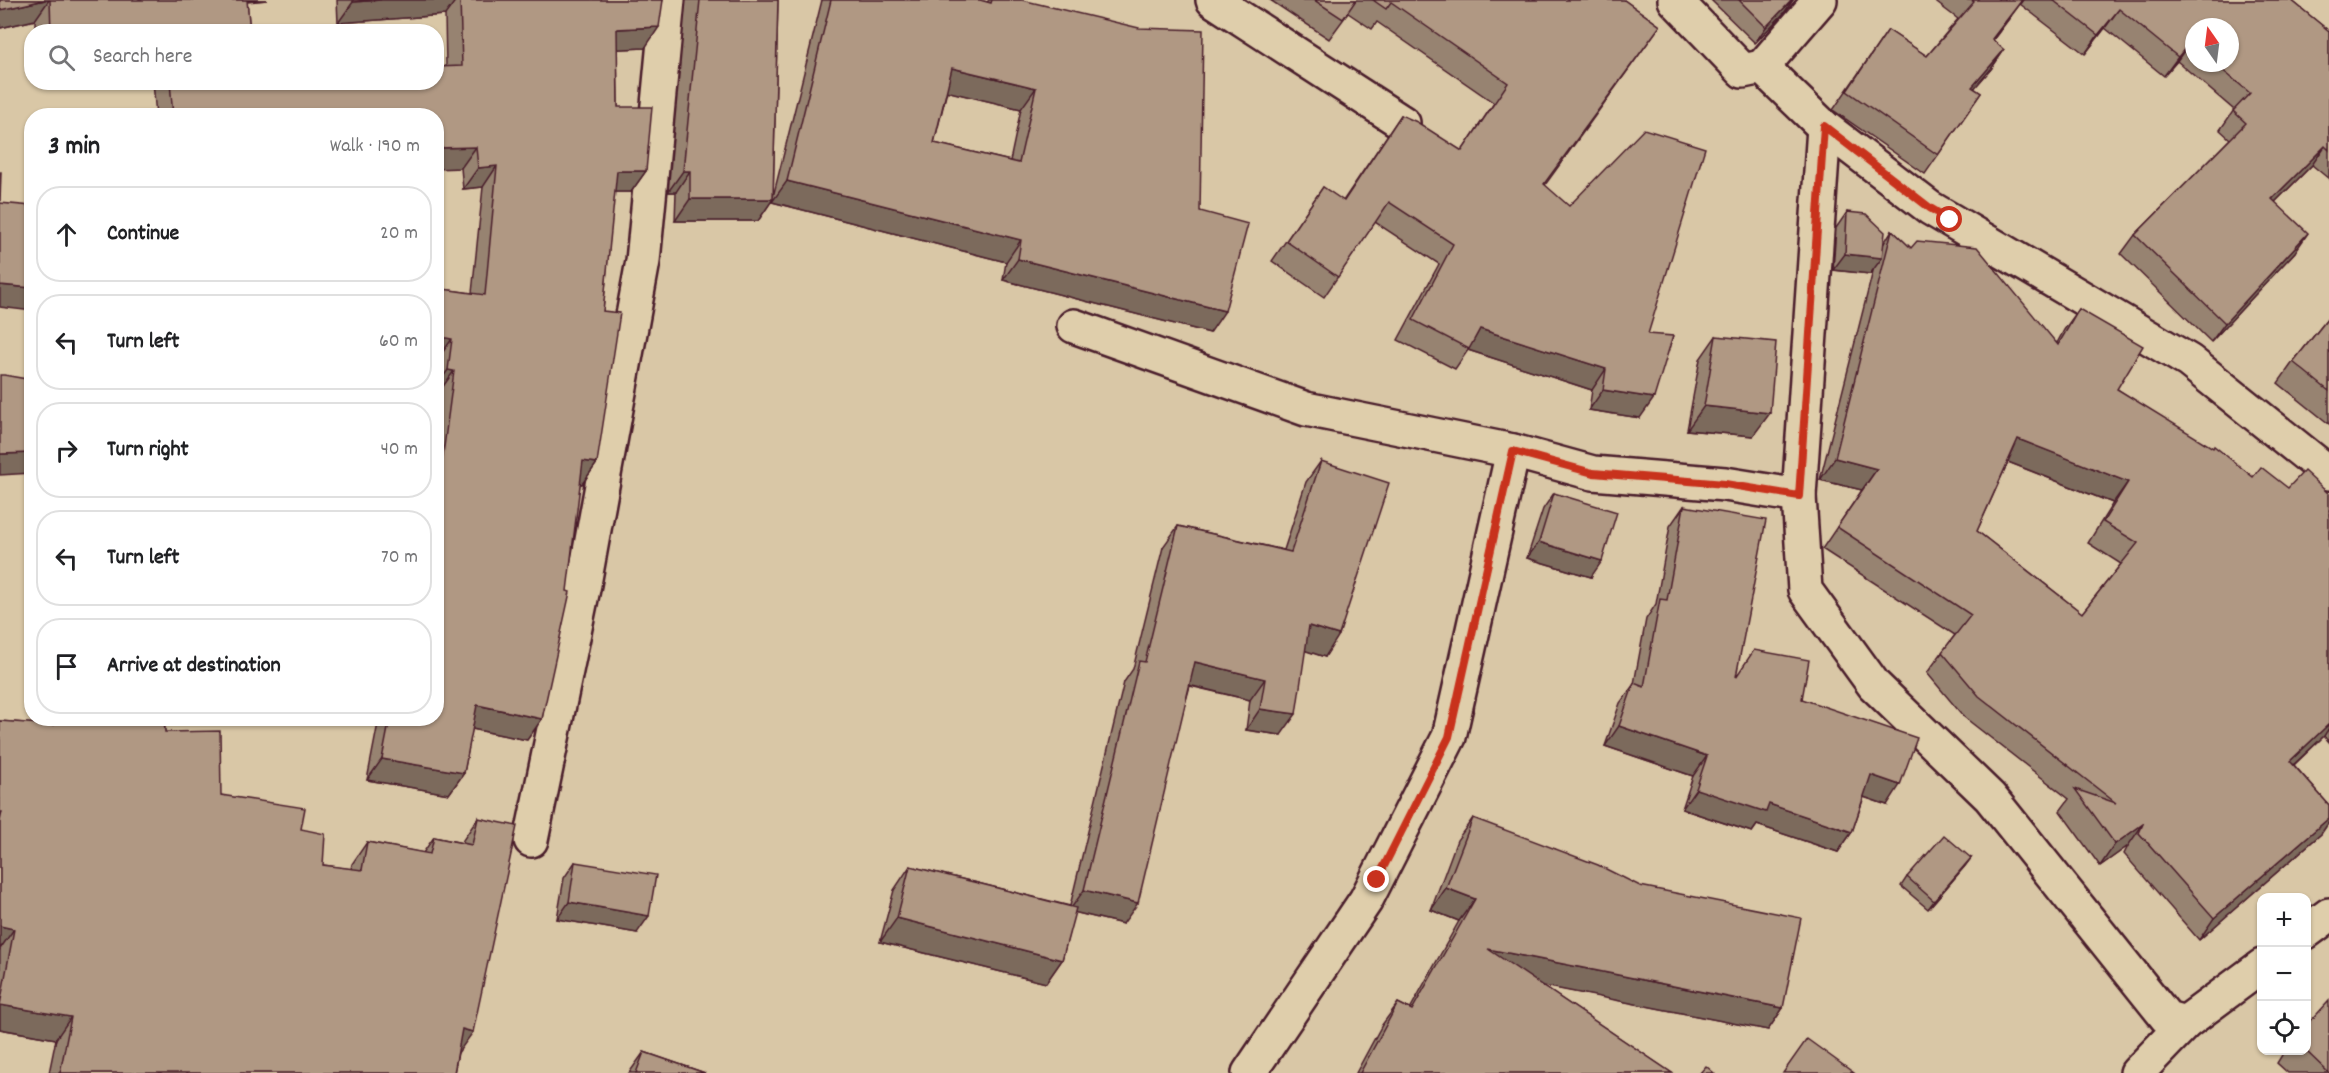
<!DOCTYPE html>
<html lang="en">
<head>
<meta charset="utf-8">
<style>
  :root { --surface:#fff; --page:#f2f2f2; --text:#202124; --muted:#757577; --line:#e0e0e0 }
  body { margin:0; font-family:Dekko,sans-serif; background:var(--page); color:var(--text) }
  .controls { position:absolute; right:18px; bottom:18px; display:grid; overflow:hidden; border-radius:12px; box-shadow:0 2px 4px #0004 }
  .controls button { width:54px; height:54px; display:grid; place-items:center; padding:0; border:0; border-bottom:2px solid var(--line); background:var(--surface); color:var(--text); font:30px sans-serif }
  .compass { position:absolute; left:2185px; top:18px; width:54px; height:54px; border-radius:50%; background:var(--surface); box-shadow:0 2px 4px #0004; rotate:346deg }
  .stop { position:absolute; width:18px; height:18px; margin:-14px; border:4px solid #c8321e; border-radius:50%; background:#fff }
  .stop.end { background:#c8321e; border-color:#fff; box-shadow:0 2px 6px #0008 }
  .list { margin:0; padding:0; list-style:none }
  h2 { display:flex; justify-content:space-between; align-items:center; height:78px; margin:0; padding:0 24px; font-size:26px }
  h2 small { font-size:20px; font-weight:400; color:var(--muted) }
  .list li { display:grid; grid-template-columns:39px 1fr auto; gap:18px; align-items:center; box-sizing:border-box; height:96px; margin:0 12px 12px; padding:0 12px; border:2px solid var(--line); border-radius:24px }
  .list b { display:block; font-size:22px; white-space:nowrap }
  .list em { font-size:20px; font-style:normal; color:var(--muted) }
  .icon { flex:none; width:33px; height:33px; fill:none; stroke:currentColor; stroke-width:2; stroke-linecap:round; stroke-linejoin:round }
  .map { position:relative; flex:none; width:2329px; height:1073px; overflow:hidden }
  .search { position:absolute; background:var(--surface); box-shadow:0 2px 4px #0004; left:24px; top:24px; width:420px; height:66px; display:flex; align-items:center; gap:15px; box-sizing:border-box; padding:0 21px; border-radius:24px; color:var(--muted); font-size:22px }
  .panel { position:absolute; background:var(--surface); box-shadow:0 2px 4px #0004; left:24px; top:108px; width:420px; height:618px; border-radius:24px }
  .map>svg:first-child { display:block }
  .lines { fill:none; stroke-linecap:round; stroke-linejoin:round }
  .street-casing { stroke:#4a1f2b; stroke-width:38 }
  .street { stroke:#dfceab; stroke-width:33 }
  .wall { fill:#978371; stroke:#4a1f2b; stroke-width:1.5; fill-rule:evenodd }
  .shaded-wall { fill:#7b6a5c; stroke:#4a1f2b; stroke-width:1.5 }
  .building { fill:#b09883; stroke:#4a1f2b; stroke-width:1.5; fill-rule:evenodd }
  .route { stroke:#c8321e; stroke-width:8 }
</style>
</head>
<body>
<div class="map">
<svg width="2329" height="1073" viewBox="0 0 2329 1073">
  <rect width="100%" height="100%" fill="#d9c7a6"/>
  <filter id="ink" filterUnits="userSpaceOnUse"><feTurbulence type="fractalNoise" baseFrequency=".0167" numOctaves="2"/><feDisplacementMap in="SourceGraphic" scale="12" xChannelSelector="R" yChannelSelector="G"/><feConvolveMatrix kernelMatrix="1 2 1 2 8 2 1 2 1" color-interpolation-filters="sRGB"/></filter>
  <g filter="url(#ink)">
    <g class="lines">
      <g class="street-casing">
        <g id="street">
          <path d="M1213 0 1403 123"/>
          <path d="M1675 0 1743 71 1762 67 1824 127 1930 208 2189 361 2329 473"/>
          <path d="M1762 67 1820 0"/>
          <path d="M1824 127 1799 496 1805 590 1874 685 1990 797 2167 1018 2185 1023"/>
          <path d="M1074 326 1306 409 1513 451 1593 473 1725 484 1799 496"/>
          <path d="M531 840 584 584 643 261 668 0"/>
          <path d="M2306 932 2329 915"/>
          <path d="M1249 1073 1366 900 1449 737 1513 451"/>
          <path d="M2137 1073 2185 1023 2262 966"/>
        </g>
      </g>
      <use href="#street" class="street"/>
    </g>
    <g class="wall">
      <path d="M0 0H267L247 2 250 32H35V20L0 28Z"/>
      <path d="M337 0H663L645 48 617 49 618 107 646 171 631 192H614L603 311 597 463 582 484H580L542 719 527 740 472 729 464 773 449 794 367 780 379 718H436V409L439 392H436V288L472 293 483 187 463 189 461 168 436 116H156L153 82H436L446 66 445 15 338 23Z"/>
      <path d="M686 0H778L773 197 822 0H980L987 2 989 0H1022L1200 211 1210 333 1003 280 1006 262 772 202V200L758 221H675L676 192H668ZM947 91 1021 109 1010 161 934 143Z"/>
      <path d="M1270 0H1624L1660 26 1545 185 1648 334 1640 418 1589 410 1592 390 1468 350 1455 369 1398 340 1439 264 1375 222 1324 297 1272 261 1323 187 1343 201 1401 115 1462 151 1494 103 1377 22 1372 29 1348 13 1329 39Z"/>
      <path d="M1711 0H1793L1784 13 1755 43Z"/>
      <path d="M1933 0H2291L2329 31V179L2312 165 2275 202 2295 252 2211 342 2121 254 2135 235 2230 139 2220 130 2234 110 2177 61 2164 76 2105 28 2085 54 2020 4 1993 40 2004 50 1991 69 1974 88 1981 93 1925 174 1833 110 1888 30 1927 56 1958 19ZM2194 27 2230 63H2194Z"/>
      <path d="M1847 212 1884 243 1892 230 1911 248 2057 343 2064 330 2079 309 2117 389 2253 477 2288 488 2329 494V742L2324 736 2294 765 2329 805V822L2321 834 2199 940 2124 854 2128 846 2100 866 2060 811 2069 799 1964 717 1927 673 1955 635 1822 549 1862 490 1820 480 1873 271 1870 274 1833 270 1836 228ZM2008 462 2113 503 2088 543 2121 564 2082 613 1977 531Z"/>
      <path d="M2329 317V424L2278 383 2293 362Z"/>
      <path d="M1716 336 1753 436 1687 430 1700 359Z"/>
      <path d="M1321 461 1325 657 1305 650 1281 735 1246 730 1250 700 1190 686 1123 924 1074 912 1062 960 1046 983 880 942 894 890 910 866 1070 906 1124 682 1133 669 1163 547 1178 526 1284 550 1306 482Z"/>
      <path d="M1554 493 1591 577 1527 558 1543 509Z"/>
      <path d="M1684 506 1736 676 1802 699 1887 805 1864 797 1852 832 1838 852 1757 825 1752 832 1682 809 1693 776 1605 746 1620 703 1634 684 1646 619 1656 604 1670 526Z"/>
      <path d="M54 718H164L165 732 221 795 301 829 323 865 351 869 352 864 367 842 423 853 434 837 462 843 463 840 478 818 458 1053 454 1073H49L56 1039 0 1029V721L51 725 54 720Z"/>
      <path d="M1473 818 1783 1008 1768 1030 1541 985 1672 1073H1356L1382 1025 1398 1003 1410 1009 1459 921 1431 910 1457 840Z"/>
      <path d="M1971 858 1965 866 1928 909 1901 886 1907 877Z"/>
      <path d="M575 862 637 933 557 919 564 878Z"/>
      <path d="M2285 1050H2307L2329 1073H2288L2277 1063Z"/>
      <path d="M644 1052 705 1073H629Z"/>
    </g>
    <g class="shaded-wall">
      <path d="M45 0H49L35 20 0 28V10Z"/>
      <path d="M232 0H267L230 3Z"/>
      <path d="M381 0H456L445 15 338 23 353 2Z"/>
      <path d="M1792 0H1793L1784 13 1755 43 1766 27Z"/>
      <path d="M2022 0H2023L1979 58 1992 39Z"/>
      <path d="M2119 9 2105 28 2085 54 2098 35Z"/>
      <path d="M659 27 645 48 602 50 617 29Z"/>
      <path d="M2190 42 2177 61 2164 76 2178 57Z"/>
      <path d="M2004 50 1991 69 1959 106 1972 87Z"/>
      <path d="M952 68 1036 88 1021 109 937 89Z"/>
      <path d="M2325 146 2312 165 2259 218 2272 199Z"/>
      <path d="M476 147 461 168 436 169V148Z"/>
      <path d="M497 166 483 187 463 189 478 168Z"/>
      <path d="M617 171H646L631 192H602Z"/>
      <path d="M683 171H690L676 192H668Z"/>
      <path d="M787 181 1021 240 1006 262 772 202Z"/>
      <path d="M690 199H773L758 221H675Z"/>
      <path d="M2308 233 2295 252 2211 342 2225 323Z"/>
      <path d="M1845 254 1882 258 1870 274 1833 270Z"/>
      <path d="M1018 259 1225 311 1210 333 1003 280Z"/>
      <path d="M0 285 32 288V311L0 307Z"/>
      <path d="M1480 329 1606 369 1592 390 1468 350Z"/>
      <path d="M436 336 452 339 437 360H436Z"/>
      <path d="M448 370 454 371 439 392H436V386Z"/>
      <path d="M1603 390 1654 398 1640 418 1589 410Z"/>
      <path d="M1704 406 1770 413 1753 436 1687 430Z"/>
      <path d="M2018 439 2128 482 2113 503 2003 460Z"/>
      <path d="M32 453V473L0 475V454Z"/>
      <path d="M1835 458 1877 469 1862 490 1820 480Z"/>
      <path d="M583 461 597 463 582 484 568 482Z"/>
      <path d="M1539 542 1602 561 1591 577 1527 558Z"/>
      <path d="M1309 626 1339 635 1325 657 1294 647Z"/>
      <path d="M1195 662 1265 679 1250 700 1180 683Z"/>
      <path d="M477 705 542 719 527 740 462 727Z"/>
      <path d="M1260 709 1296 714 1281 735 1246 730Z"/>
      <path d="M2329 724V728L2324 736 2275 782 2290 761Z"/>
      <path d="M1619 726 1707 756 1693 776 1605 746Z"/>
      <path d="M382 759 464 773 449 794 367 780Z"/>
      <path d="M1871 775 1900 785 1887 805 1858 795Z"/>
      <path d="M1696 789 1769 804 1852 832 1838 852 1757 825 1752 832 1682 809Z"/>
      <path d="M2329 818V822L2321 834 2199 940 2214 918Z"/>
      <path d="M2143 824 2128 846 2100 866 2115 844Z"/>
      <path d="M1971 858 1965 866 1928 909 1934 901Z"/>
      <path d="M1446 888 1475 899 1459 921 1431 910Z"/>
      <path d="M1084 890 1138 903 1123 924 1069 911Z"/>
      <path d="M569 902 649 916 637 933 557 919Z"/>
      <path d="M897 918 1062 960 1046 983 880 942Z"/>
      <path d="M0 926 14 929 0 949Z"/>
      <path d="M1488 949 1783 1008 1768 1030 1472 972Z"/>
      <path d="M0 1005 71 1017 56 1039 0 1029Z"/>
      <path d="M462 1029 473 1032 458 1053 447 1050Z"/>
    </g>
    <g class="building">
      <path d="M0 0H45L0 10Z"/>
      <path d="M50 0H247L250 32H51Z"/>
      <path d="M353 0H381L353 2Z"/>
      <path d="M460 0H663L659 27 617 29 618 107H652L646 171H617L603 311 620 313 597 463 583 461 567 591 570 592 542 719 477 705 464 773 382 759 390 718H436V484L439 485 454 371 448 370 452 339 436 336V288L485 295 497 166 478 168 476 147 436 148V116H173L170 82H436V67L462 66Z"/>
      <path d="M700 0H778L773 199H690V171H683Z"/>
      <path d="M831 0H980L991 3 992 0H1022L1139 28 1203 30 1200 211 1248 224 1225 311 1018 259 1021 240 787 181ZM952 68 1036 88 1019 163 934 143Z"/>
      <path d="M1314 0H1356L1343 19Z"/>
      <path d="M1373 0H1624L1660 26 1544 184 1569 206 1644 129 1705 148 1648 334 1673 336 1654 398 1603 390 1606 369 1480 329 1469 349 1413 320 1453 244 1389 202 1338 277 1286 241 1323 187 1344 201 1401 115 1417 122 1462 151 1508 83 1391 2 1386 9Z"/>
      <path d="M1739 0H1792L1766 27Z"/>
      <path d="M1971 0H2022L1992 39 2004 50 1972 87 1981 93 1938 155 1847 91 1888 30 1927 56 1974 2Z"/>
      <path d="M2053 0H2291L2329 31V150L2325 146 2272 199 2308 233 2225 323 2135 235 2246 123 2233 111 2250 93 2214 63H2230V27H2194V45L2190 42 2178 57 2119 9 2098 35Z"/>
      <path d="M0 172H1L0 203 32 206V288L0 285Z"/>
      <path d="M1847 212 1866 214 1885 232 1882 258 1845 254Z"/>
      <path d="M1892 230 1911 248 1917 241 1977 247 2058 345 2079 309 2143 346 2117 389 2213 448 2214 446 2253 477 2261 467 2288 488 2304 471 2329 494V724L2290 761 2329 805V818L2214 918 2139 833 2143 824 2115 844 2075 789 2116 803 1979 696 1942 652 1971 615 1837 527 1877 469 1835 458ZM2018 439 2128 482 2103 522 2138 543 2082 613 1977 531Z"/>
      <path d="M2329 317V391L2293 362Z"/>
      <path d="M1716 336 1776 342 1770 413 1704 406Z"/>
      <path d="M0 375H4L32 380V453L0 454Z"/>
      <path d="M1321 461 1389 483 1339 635 1309 626 1296 714 1260 709 1265 679 1195 662 1138 903 1084 890 1139 661 1145 662 1178 526 1291 552Z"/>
      <path d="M1554 493 1617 512 1602 561 1539 542Z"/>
      <path d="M1684 506 1766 520 1736 677 1754 650 1809 660 1802 699 1917 738 1900 785 1871 775 1852 832 1769 804 1766 812 1696 789 1707 756 1619 726 1634 683 1644 687 1660 599 1667 600Z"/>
      <path d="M70 718H164L165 732 220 731 221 795 305 808 301 829 325 834 323 865 362 870 367 842 430 854 434 837 472 845 478 818 517 826 473 1032 462 1029 454 1073H60L71 1017 0 1005 14 929 0 926V821L2 812H0V721L54 725V720H70Z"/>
      <path d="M1473 818 1598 865 1640 886 1801 918 1783 1008 1488 949 1672 1073H1360L1398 1003 1412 1010 1475 899 1446 888Z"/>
      <path d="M1944 835 1971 858 1934 901 1907 877Z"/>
      <path d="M575 862 656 875 649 916 569 902Z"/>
      <path d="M910 866 1076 908 1062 960 897 918Z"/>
      <path d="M2329 1001V1073L2305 1050H2307V1025Z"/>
      <path d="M1807 1039 1854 1073H1783Z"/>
      <path d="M644 1052 705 1073H636Z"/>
      <path d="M1706 1066 1714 1073H1700Z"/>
    </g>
  </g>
  <g class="lines" filter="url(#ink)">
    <path class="route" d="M1377 880 1449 737 1513 451 1593 473 1725 484 1799 496 1824 126 1930 208 1950 220"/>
  </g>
</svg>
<div class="controls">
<button>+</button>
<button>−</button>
<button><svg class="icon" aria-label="locate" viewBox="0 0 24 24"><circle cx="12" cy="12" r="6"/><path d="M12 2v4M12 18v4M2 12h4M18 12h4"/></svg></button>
</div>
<svg class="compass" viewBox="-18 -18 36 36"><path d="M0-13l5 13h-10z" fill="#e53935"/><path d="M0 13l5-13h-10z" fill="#757577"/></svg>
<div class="stop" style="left:1950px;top:220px"></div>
<div class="stop end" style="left:1377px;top:880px"></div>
<div class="search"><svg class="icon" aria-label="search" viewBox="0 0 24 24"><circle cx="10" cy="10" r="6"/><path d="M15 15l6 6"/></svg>Search here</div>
<section class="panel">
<h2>3 min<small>Walk · 190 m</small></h2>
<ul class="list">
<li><svg class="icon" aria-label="ahead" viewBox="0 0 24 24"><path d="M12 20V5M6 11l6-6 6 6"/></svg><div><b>Continue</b></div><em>20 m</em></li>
<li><svg class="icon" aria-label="left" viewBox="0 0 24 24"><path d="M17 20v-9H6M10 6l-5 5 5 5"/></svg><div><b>Turn left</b></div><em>60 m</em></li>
<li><svg class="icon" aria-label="right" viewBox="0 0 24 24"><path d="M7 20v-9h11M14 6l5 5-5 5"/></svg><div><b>Turn right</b></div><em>40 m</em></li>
<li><svg class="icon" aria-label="left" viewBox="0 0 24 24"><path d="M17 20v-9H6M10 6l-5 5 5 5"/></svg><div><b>Turn left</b></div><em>70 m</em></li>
<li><svg class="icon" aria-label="arrive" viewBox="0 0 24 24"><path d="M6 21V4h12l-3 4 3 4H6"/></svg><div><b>Arrive at destination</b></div></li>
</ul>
</section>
</div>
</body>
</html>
